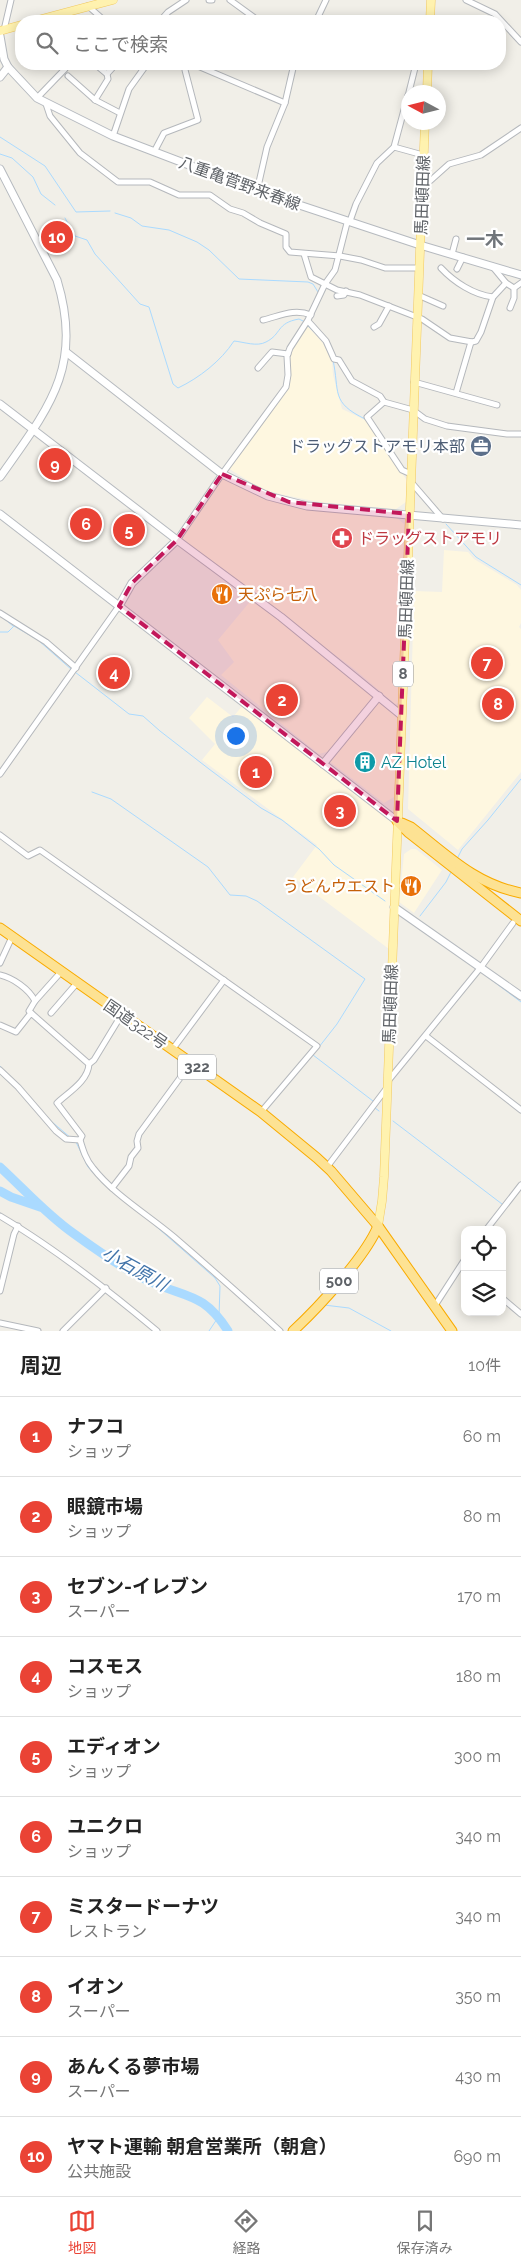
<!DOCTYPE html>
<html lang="ja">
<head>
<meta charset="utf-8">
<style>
  :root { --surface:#fff; --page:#f2f2f2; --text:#222; --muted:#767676; --line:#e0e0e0; --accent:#ea4335 }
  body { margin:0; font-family:Raleway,"Noto Sans JP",sans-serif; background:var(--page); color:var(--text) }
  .controls { position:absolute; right:15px; bottom:15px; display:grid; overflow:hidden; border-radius:10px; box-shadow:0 2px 12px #0003 }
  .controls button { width:45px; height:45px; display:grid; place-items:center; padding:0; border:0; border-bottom:1px solid var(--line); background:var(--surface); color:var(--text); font:25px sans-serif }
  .compass { position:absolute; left:401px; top:85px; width:45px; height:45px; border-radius:50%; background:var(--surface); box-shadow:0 2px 12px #0003; rotate:277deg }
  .you { position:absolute; left:235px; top:735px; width:18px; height:18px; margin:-12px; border:4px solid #fff; border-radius:50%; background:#1a73e8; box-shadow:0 0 0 8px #1a73e833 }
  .badge { display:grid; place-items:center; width:32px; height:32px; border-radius:50%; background:var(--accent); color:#fff; font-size:16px; font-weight:700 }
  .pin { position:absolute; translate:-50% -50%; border:2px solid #fff; box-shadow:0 1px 5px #0006 }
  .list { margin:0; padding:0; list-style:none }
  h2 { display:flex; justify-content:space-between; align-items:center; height:65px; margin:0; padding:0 20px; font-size:21px }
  h2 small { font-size:16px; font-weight:400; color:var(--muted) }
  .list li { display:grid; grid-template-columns:32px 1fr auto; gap:15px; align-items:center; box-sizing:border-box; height:80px; padding:0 20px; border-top:1px solid var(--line) }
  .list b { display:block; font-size:19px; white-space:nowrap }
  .list p { margin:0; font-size:16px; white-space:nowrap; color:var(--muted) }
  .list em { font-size:16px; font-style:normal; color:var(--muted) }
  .icon { flex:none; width:28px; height:28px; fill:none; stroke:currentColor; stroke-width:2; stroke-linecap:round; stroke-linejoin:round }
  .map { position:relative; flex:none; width:521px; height:1331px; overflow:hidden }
  .search { position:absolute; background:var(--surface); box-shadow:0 2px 12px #0003; left:15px; right:15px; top:15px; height:55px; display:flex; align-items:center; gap:12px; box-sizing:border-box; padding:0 18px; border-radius:20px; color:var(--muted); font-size:19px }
  .sheet { height:865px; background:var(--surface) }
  nav { display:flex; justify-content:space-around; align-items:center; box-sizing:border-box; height:70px; border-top:1px solid var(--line); background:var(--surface); font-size:14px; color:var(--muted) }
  nav a { display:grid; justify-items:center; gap:2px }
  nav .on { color:var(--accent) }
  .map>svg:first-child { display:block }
  .commercial { fill:#fef7e0 }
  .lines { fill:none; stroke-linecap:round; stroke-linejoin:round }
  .stream { stroke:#aadaff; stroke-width:1 }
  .river { stroke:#aadaff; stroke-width:9 }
  .street-casing { stroke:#b5b8bc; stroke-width:7 }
  .secondary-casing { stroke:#b6babf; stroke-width:9 }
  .primary-casing { stroke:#f2c960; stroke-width:9 }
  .highway-casing { stroke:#f9ab00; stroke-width:11 }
  .street { stroke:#fff; stroke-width:5 }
  .secondary { stroke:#fff; stroke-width:7 }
  .primary { stroke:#fff2af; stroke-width:8 }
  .highway { stroke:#fde293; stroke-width:9 }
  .marked { fill:#c2185b; fill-opacity:0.2; stroke:#c2185b; stroke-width:4; stroke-dasharray:10 6; stroke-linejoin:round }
  .labels { text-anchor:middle; stroke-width:4.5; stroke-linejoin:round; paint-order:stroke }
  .shield { fill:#fff; stroke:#8f9295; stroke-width:1 }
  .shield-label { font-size:15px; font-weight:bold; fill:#5f6368 }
  .street-label { font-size:16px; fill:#5f6368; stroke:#fff }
  .service-label { font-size:16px; fill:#4e5e75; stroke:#fff; text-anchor:end }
  .health-label { font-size:16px; fill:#be3a42; stroke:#fff; text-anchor:start }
  .food-label { font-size:16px; fill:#c56008; stroke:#fff; text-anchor:start }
  .culture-label { font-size:16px; fill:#0d838f; stroke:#fff; text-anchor:start }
  .water-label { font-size:18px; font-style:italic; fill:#4174aa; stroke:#fff }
  .quarter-label { font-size:19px; font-weight:bold; fill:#70757a; stroke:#fff }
</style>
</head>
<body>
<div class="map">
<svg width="521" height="1331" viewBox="0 0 521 1331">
  <rect width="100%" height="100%" fill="#f1efe8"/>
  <g class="commercial">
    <path d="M307 326 323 343 332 362 333 375 342 409 365 420 408 482 406 502 396 509 319 502 284 495 261 489 228 468 287 387 291 349Z"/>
    <path d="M223 477 261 497 297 506 397 518 404 524 399 703 395 704 354 669 181 540Z"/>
    <path d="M444 550 468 552 474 559 517 585 521 590V623L519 627 521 629V772L458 850 408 809 414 591 442 592Z"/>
    <path d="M253 598 377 695 330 751 319 754 221 675 234 662 218 640Z"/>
    <path d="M207 697 233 717 243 705 394 822 389 949 293 877 317 845 202 760 215 744 189 718Z"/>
    <path d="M378 699 399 716 394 797 384 803 329 761Z"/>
    <path d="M411 849H416L442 870 414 913 399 902 404 854Z"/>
  </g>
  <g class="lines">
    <g class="stream">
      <path d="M0 137 45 166 76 212 110 211"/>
      <path d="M0 154 12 158 33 177 41 194 55 205"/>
      <path d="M115 213 131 218 142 226 169 230 197 242 209 250 239 279 308 282 313 284 318 292"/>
      <path d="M65 218 75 236 87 240 95 254 140 304 149 307 173 384 178 388C199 378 221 361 234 341 244 342 257 347 266 342 282 334 276 323 299 319L303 321"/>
      <path d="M306 324 319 337"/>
      <path d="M333 360C340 392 330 402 365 419"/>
      <path d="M446 524 476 557 521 585"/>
      <path d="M1 616 13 626"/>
      <path d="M0 632H8L14 626 38 640 72 670"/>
      <path d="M75 672 129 714 143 716 160 731 209 769 261 808 282 820 319 849 334 865 385 901"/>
      <path d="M92 792 111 799 208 867 230 895 246 896 257 901 365 979 337 1024 319 1047"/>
      <path d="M457 859 462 849 488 820 521 779"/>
      <path d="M420 916 446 882 451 872"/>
      <path d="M481 972 521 1002"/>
      <path d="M313 1055 373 1101"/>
      <path d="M0 1066 52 1122 71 1138"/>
      <path d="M375 1108 379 1111"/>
      <path d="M393 1121 502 1204"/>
      <path d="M76 1142 88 1167 97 1177"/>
      <path d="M150 1221 215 1278 220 1286 219 1316 209 1331"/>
      <path d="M324 1305 349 1308 391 1331"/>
    </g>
    <g class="river">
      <path d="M0 1167C24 1189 46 1214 73 1233 95 1249 126 1271 151 1282 187 1298 204 1293 228 1331"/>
      <path d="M0 1191 11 1197 40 1207"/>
    </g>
    <g class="street-casing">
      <g id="street">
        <path d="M209 0H212"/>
        <path d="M230 0 259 21"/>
        <path d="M466 0 495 14 521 42"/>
        <path d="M88 6 105 21"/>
        <path d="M160 21 168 12 186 0"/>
        <path d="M316 21 326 0"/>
        <path d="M4 30 11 0"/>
        <path d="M193 64 285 103"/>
        <path d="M107 74 116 64"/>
        <path d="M68 76 95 100 120 113"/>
        <path d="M409 92 416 64"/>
        <path d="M37 98 65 69"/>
        <path d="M95 100 108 79 107 74 95 64"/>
        <path d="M46 104 50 116 80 153 118 182H150L179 195H210L230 209 243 213 260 223 286 234V247L290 252 340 256 361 260 385 268H419"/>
        <path d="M113 136 129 89 147 64"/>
        <path d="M394 147 423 155"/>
        <path d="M154 152 164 133 198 120 185 70 188 64"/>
        <path d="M421 183 430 181 449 164 481 155 521 128"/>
        <path d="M257 191 267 147 285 103 294 64"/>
        <path d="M350 221 356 204 377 163 394 147 408 95"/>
        <path d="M304 254 311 277 337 290 360 295 422 319 450 338 472 342 476 341 481 332 493 297 506 283"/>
        <path d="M452 254 456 239"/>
        <path d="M492 266 506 283 514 288"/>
        <path d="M441 268C454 282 474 295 493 297"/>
        <path d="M457 269 463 257"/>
        <path d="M418 295 443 306"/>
        <path d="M337 296 344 295 346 291"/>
        <path d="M510 308 514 298V288L521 283"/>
        <path d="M263 320C280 316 294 308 311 315"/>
        <path d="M308 321 326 341 334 359 339 360 352 381 380 396 384 402 413 410 425 419 447 426 507 434H521"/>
        <path d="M374 327 379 324 389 306"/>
        <path d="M258 368 272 352 288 354"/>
        <path d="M414 382 497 405"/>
        <path d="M456 393 471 342"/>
        <path d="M384 402 367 417 402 470 411 474"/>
        <path d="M411 482 443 519"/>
        <path d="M177 540 222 474 286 387 288 375 287 356 290 348 308 320 325 284 335 270 347 223"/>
        <path d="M0 613 46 642 76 668"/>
        <path d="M0 774 119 606"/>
        <path d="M0 835 28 856 40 850 317 1046 261 1112"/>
        <path d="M0 963 12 937"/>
        <path d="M0 975C13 978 29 989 35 1001L29 1011 31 1013"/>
        <path d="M35 1001 61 972"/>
        <path d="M51 1013 77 983"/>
        <path d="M122 1014 94 1060 89 1064C88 1081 69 1092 57 1103L82 1136 80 1140C83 1150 86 1160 93 1168 113 1194 148 1215 174 1237 210 1268 245 1299 280 1331"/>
        <path d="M0 1025 16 1032 31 1013 89 1064"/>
        <path d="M426 1036 521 1110"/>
        <path d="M172 1050 224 980"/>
        <path d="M0 1070 18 1087 56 1131 66 1139 80 1140"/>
        <path d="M388 1081 481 967 513 923"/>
        <path d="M327 1167 386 1089"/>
        <path d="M112 1188 129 1166 131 1157 138 1148 137 1141 139 1134 191 1063"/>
        <path d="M0 1216C56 1249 107 1289 157 1331"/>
        <path d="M486 1230 521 1185"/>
        <path d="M0 1291 14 1234 18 1226"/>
        <path d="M502 1298 521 1314"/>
        <path d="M434 1307 465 1259"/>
        <path d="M0 1323 38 1331"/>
        <path d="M63 1331 106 1288"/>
      </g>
    </g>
    <g class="secondary-casing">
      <g id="secondary">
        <path d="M0 36 4 59 8 67 37 98 113 136 257 191 420 245 521 275"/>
        <path d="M0 77 8 67"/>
        <path d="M0 169 57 280C84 368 48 409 0 477"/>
        <path d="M66 352 222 474 268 496 307 506 521 525"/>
        <path d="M0 404 177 540 132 583 119 606"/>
        <path d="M0 514 397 821"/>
        <path d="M177 540 281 617 401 715"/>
        <path d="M323 764 379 696"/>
        <path d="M394 907 521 996"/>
      </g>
    </g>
    <g class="primary-casing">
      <g id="primary">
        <path d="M34 21 113 0"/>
        <path d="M430 21 431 0"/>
        <path d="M0 31 21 25"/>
        <path d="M427 92 428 64"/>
        <path d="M378 1226 382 1201 384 1177 425 122"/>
      </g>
    </g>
    <g class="highway-casing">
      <g id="highway">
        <path d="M397 821 409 833 521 921"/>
        <path d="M402 823 411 827C447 855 475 884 521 893"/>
        <path d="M0 928 261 1112 317 1158 331 1171 378 1226 452 1331"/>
        <path d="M293 1331C318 1308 366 1256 378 1226"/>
      </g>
    </g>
    <use href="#street" class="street"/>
    <use href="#secondary" class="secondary"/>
    <use href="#primary" class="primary"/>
    <use href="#highway" class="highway"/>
  </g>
  <path class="marked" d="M222 474 289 502 409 514 397 821 119 606 132 583 177 540Z"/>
  <defs>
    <g id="office-disc" transform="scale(1.125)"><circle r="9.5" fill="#5c6f8a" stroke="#fff"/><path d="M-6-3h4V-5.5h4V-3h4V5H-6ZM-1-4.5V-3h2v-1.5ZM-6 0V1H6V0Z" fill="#fff"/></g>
    <g id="pharmacy-disc" transform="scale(1.125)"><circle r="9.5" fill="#e0444e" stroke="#fff"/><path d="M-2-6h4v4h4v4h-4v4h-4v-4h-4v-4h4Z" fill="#fff"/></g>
    <g id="restaurant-disc" transform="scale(1.125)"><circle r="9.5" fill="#e8710a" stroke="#fff"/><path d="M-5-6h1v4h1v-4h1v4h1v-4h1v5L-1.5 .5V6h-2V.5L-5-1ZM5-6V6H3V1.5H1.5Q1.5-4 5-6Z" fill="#fff"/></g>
    <g id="building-disc" transform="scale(1.125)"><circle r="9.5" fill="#0f9aa8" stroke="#fff"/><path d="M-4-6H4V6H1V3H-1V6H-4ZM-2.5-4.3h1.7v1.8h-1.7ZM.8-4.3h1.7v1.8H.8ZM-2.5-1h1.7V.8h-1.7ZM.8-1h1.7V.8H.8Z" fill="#fff"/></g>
  </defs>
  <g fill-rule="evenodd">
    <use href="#office-disc" x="481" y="446"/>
    <use href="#pharmacy-disc" x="342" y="538"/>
    <use href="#restaurant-disc" x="222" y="594"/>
    <use href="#building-disc" x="365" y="762"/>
    <use href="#restaurant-disc" x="411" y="886"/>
  </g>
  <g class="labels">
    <g class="shield">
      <rect x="393" y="661.5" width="20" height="25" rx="4"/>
      <rect x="178" y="1054.5" width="38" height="25" rx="4"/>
      <rect x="320" y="1268.5" width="38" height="25" rx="4"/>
    </g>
    <g class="shield-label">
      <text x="403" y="679">8</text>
      <text x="197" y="1072">322</text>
      <text x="339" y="1286">500</text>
    </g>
    <g class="street-label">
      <text transform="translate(240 183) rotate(20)" y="6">八重亀菅野来春線</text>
      <text transform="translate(422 195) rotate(-88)" y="6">馬田頓田線</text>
      <text transform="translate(406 599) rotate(-88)" y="6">馬田頓田線</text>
      <text transform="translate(390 1004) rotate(-88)" y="6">馬田頓田線</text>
      <text transform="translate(136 1024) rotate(35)" y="6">国道322号</text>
    </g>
    <g class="service-label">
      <text x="465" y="452">ドラッグストアモリ本部</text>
    </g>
    <g class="health-label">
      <text x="358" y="544">ドラッグストアモリ</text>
    </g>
    <g class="food-label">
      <text x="238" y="600">天ぷら七八</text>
      <text x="395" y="892" text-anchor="end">うどんウエスト</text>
    </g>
    <g class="culture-label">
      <text x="381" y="768">AZ Hotel</text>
    </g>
    <g class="water-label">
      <text transform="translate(135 1269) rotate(29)" y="6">小石原川</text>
    </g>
    <g class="quarter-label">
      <text x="485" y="246">一木</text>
    </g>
  </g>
</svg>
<div class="controls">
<button><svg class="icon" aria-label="locate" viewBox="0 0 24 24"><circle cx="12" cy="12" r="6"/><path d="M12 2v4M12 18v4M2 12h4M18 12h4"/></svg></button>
<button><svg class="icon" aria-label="layers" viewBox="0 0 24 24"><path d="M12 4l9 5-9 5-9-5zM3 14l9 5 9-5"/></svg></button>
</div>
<svg class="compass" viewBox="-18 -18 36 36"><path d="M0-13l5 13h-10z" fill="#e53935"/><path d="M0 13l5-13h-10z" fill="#767676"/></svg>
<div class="you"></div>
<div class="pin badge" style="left:256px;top:772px">1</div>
<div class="pin badge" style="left:282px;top:700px">2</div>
<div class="pin badge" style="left:340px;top:811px">3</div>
<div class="pin badge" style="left:114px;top:673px">4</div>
<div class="pin badge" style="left:129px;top:530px">5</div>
<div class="pin badge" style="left:86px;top:524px">6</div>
<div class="pin badge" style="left:487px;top:663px">7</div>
<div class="pin badge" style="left:498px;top:704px">8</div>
<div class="pin badge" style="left:55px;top:464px">9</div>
<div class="pin badge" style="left:57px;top:237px">10</div>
<div class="search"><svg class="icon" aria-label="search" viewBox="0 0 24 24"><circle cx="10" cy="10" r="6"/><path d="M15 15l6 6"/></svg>ここで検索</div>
</div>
<section class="sheet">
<h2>周辺<small>10件</small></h2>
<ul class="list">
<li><span class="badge">1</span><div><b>ナフコ</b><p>ショップ</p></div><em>60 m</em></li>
<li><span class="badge">2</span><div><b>眼鏡市場</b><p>ショップ</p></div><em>80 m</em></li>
<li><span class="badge">3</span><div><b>セブン-イレブン</b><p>スーパー</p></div><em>170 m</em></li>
<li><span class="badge">4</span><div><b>コスモス</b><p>ショップ</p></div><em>180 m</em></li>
<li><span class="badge">5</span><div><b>エディオン</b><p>ショップ</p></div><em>300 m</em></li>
<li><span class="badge">6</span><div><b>ユニクロ</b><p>ショップ</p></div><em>340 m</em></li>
<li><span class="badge">7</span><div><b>ミスタードーナツ</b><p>レストラン</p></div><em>340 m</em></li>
<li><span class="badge">8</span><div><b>イオン</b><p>スーパー</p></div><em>350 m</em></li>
<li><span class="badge">9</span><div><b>あんくる夢市場</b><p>スーパー</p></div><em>430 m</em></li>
<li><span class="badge">10</span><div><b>ヤマト運輸 朝倉営業所（朝倉）</b><p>公共施設</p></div><em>690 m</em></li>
</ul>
</section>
<nav>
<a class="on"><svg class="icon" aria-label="map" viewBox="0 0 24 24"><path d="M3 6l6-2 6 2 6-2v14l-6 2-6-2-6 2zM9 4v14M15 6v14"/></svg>地図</a>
<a><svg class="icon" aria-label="directions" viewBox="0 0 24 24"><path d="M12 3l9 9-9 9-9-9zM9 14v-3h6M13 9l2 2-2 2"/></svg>経路</a>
<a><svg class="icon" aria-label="saved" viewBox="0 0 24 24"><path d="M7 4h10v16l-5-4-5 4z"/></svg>保存済み</a>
</nav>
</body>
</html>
